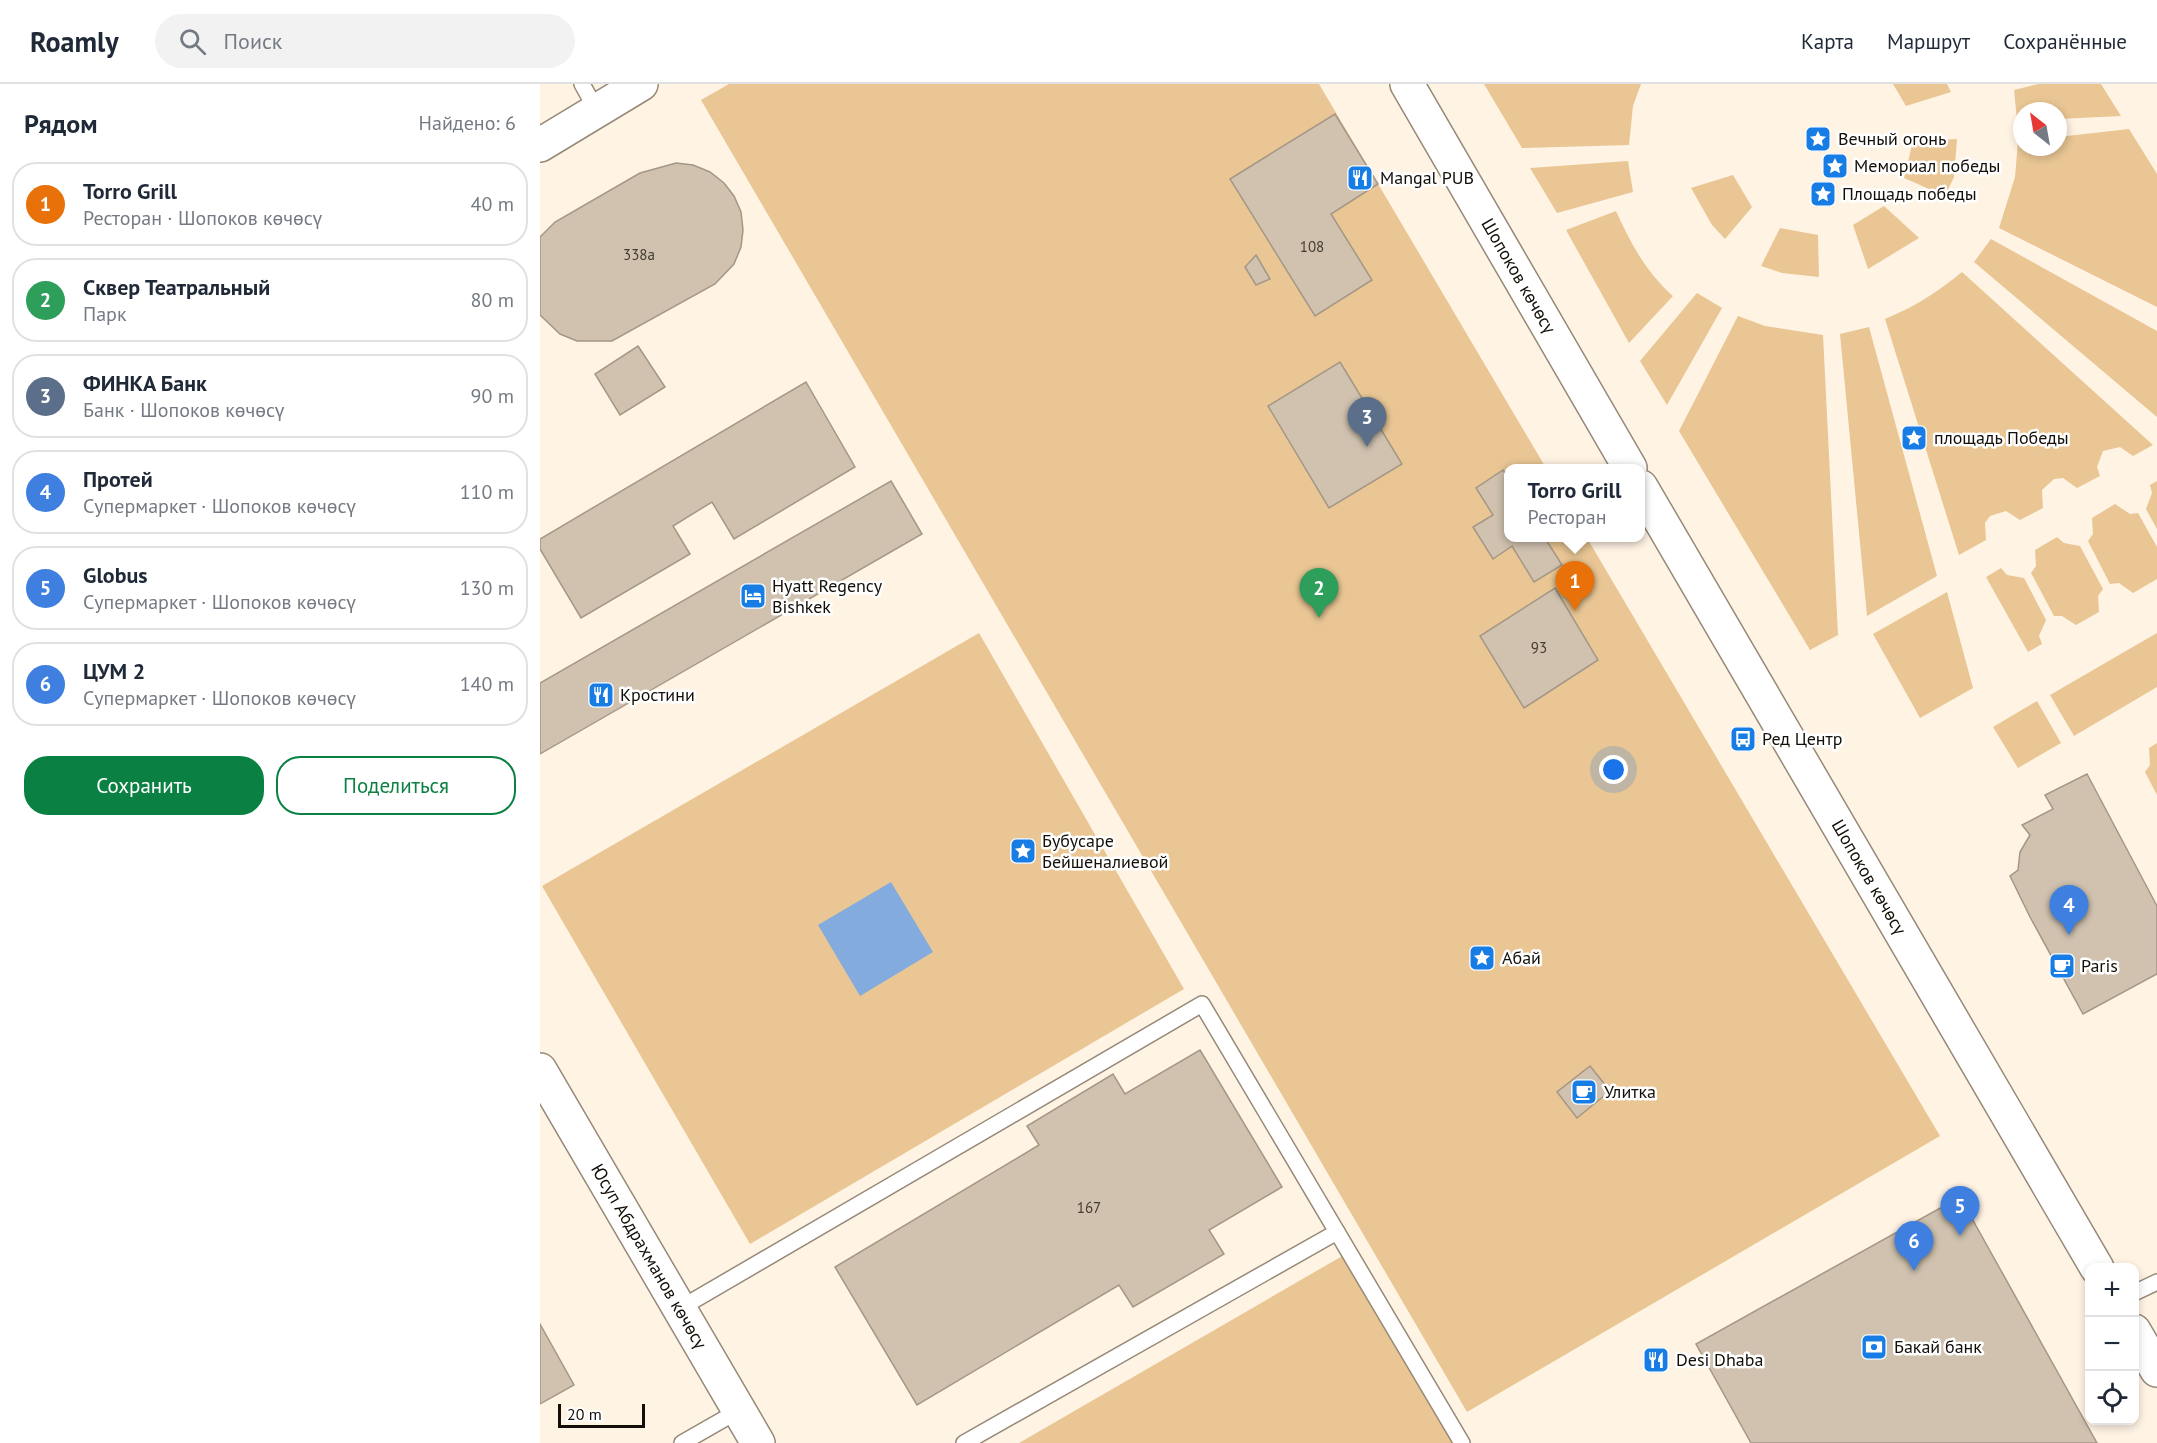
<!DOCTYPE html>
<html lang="ru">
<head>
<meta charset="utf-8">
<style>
  :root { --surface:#fff; --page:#f2f2f3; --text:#1f2937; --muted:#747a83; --line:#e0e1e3; --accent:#0b8043 }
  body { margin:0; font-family:"PT Sans",sans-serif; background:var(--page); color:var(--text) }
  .controls { position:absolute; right:18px; bottom:18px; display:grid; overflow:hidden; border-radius:12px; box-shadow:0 3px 9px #0003 }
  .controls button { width:54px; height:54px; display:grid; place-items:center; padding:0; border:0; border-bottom:2px solid var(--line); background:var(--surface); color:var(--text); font:30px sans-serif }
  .compass { position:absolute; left:1473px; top:18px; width:54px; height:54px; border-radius:50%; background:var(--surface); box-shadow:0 3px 9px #0003; rotate:329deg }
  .scale { position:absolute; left:18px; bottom:15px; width:87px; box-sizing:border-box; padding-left:6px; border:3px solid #130f08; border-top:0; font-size:16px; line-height:21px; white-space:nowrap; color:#130f08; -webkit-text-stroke:4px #fff; paint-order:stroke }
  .you { position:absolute; left:1074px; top:686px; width:21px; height:21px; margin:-15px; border:4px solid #fff; border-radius:50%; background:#1a73e8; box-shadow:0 0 0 9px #1a73e833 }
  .badge { display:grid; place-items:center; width:39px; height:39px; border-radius:50%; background:var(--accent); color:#fff; font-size:20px; font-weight:700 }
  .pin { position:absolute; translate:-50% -50px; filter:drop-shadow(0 2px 3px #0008) }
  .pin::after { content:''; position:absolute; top:32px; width:21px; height:18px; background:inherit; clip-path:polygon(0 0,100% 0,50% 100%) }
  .popup { position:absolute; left:964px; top:380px; width:141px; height:78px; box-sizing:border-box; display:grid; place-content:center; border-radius:12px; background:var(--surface); filter:drop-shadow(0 2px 4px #0005); font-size:20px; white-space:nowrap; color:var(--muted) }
  .popup b { font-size:22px; color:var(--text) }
  .popup::after { content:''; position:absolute; left:50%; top:100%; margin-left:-12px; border:12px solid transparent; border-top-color:var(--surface) }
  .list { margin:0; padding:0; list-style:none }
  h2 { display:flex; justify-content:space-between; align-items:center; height:78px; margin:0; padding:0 24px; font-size:26px }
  h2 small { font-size:20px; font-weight:400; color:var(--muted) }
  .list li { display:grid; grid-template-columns:39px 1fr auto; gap:18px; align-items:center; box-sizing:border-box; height:84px; margin:0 12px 12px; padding:0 12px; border:2px solid var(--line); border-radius:24px }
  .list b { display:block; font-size:22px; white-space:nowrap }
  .list p { margin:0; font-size:20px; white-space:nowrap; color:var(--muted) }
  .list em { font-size:20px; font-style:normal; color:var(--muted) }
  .actions { display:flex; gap:12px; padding:18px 24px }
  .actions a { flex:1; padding:14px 0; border:2px solid var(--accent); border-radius:24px; text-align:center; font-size:21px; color:var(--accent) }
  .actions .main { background:var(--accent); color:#fff }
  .icon { flex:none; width:33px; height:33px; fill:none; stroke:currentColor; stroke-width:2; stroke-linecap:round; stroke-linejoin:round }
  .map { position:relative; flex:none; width:1617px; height:1359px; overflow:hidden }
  header { display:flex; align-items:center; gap:36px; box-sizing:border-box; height:84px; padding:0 30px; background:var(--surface); border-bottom:2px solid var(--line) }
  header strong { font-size:28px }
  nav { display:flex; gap:33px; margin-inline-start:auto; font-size:21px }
  .search { width:420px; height:54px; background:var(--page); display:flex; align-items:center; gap:15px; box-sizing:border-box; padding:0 21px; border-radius:33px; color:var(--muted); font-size:22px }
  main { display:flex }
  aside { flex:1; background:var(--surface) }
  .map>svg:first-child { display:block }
  .green { fill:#e9c694 }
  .water { fill:#83abde }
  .building { fill:#d0c2af; stroke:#a49785; stroke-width:1.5 }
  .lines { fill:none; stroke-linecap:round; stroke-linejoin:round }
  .service-casing { stroke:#968977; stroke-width:18 }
  .tertiary-casing { stroke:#968977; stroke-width:36 }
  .secondary-casing { stroke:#968977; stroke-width:36 }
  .primary-casing { stroke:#968977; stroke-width:36 }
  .service { stroke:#fff; stroke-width:15 }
  .tertiary { stroke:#fff; stroke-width:33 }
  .secondary { stroke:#fff; stroke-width:33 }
  .primary { stroke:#fff; stroke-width:33 }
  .labels { text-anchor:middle; stroke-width:5; stroke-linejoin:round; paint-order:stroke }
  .number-label { font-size:15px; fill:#423c32 }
  .poi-label { font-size:18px; fill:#130f08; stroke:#fff; text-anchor:start }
  .street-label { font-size:18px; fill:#130f08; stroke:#fff }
</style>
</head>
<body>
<header>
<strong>Roamly</strong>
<div class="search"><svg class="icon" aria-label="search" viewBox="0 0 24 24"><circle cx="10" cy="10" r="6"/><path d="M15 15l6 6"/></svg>Поиск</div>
<nav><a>Карта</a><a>Маршрут</a><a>Сохранённые</a></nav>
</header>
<main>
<aside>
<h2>Рядом<small>Найдено: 6</small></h2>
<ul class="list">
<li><span class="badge" style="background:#e8710a">1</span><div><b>Torro Grill</b><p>Ресторан · Шопоков көчөсү</p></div><em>40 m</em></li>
<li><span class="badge" style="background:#2e9e5b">2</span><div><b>Сквер Театральный</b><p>Парк</p></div><em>80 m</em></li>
<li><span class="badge" style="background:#5c6f8a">3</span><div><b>ФИНКА Банк</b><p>Банк · Шопоков көчөсү</p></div><em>90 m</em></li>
<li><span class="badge" style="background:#3f7fe0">4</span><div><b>Протей</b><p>Супермаркет · Шопоков көчөсү</p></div><em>110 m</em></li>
<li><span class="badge" style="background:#3f7fe0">5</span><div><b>Globus</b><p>Супермаркет · Шопоков көчөсү</p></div><em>130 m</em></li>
<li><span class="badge" style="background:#3f7fe0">6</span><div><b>ЦУМ 2</b><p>Супермаркет · Шопоков көчөсү</p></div><em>140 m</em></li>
</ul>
<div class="actions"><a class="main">Сохранить</a><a>Поделиться</a></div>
</aside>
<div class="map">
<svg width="1617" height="1359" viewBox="0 0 1617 1359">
  <rect width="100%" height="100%" fill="#fff3e4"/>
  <g class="green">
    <path d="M189 0H779L1006 384H969V454H1047L1400 1052 927 1328 161 16Z"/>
    <path d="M944 0H1101L1093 22 1089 61 982 64Z"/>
    <path d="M1353 0H1407L1411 8 1366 22Z"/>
    <path d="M1498 0H1561L1581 32 1518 35V27H1482V36H1477L1474 6Z"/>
    <path d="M1589 45 1617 90V223L1459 144 1475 93 1478 57 1482 56V63H1518V53Z"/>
    <path d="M1417 55 1414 93 1405 112 1364 94 1373 57Z"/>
    <path d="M1088 77 1093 108 1017 129 990 84Z"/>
    <path d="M1193 91 1212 123 1185 155 1172 141 1151 104Z"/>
    <path d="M1344 122 1379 154 1328 185 1313 141Z"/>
    <path d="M1076 127C1091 160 1106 188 1133 212L1089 259 1026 146Z"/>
    <path d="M1240 144 1278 151 1279 193 1242 189 1221 182Z"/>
    <path d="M1451 155 1617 247V333L1434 178Z"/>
    <path d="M1422 188 1613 361 1593 372 1580 363 1563 367 1557 383 1560 392 1537 404 1523 394 1514 395 1502 406 1503 424 1480 436 1466 427 1450 432 1445 439 1446 456 1419 471 1345 235C1374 223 1398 208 1422 188Z"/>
    <path d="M1157 209 1182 224 1127 321 1100 277Z"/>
    <path d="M1198 232 1225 242 1283 251 1298 551 1270 566 1139 347Z"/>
    <path d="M1329 243 1397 492 1327 532 1300 250Z"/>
    <path d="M1617 397V445L1606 425 1612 409 1610 401Z"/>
    <path d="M1575 420 1590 430 1598 429 1617 463V495L1593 509 1579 499 1570 500 1548 457 1553 450 1552 434Z"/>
    <path d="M1517 453 1524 459 1540 462 1563 505 1558 512 1559 528 1536 541 1522 532H1514L1491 489 1496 482 1495 466Z"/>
    <path d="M1461 484 1467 491 1484 494 1506 536 1499 552 1502 560 1488 568 1446 493Z"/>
    <path d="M1407 508 1433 604 1380 634 1333 550Z"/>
    <path d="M439 549 644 905 210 1160 2 802Z"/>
    <path d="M1617 549V603L1534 652 1510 611Z"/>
    <path d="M1497 617 1521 659 1478 684 1453 643Z"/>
    <path d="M1617 659V711L1605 688 1610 681 1609 664Z"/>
    <path d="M804 1171 915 1359H479Z"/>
  </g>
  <path class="water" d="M351 798 393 868 320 912 278 841Z"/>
  <g class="building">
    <path d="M795 30 838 100 791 130 832 196 775 232 690 95Z"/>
    <path d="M136 79 153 81 170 88 184 99 194 112 201 128 203 146 201 163 194 180 175 200 72 257H37L20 250 0 231V153L15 138 100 89Z"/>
    <path d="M716 171 730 195 716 201 705 183Z"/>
    <path d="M98 262 125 303 80 331 55 290Z"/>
    <path d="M800 278 862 380 789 424 728 322Z"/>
    <path d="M266 298 315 383 194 455 172 418 133 442 150 470 41 534 0 465V455Z"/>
    <path d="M963 386 969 395V454H1005L1022 481 994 498 972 462 953 475 933 443 953 431 936 404Z"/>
    <path d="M351 397 382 450 0 670V599Z"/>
    <path d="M1015 504 1058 576 984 624 940 552Z"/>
    <path d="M1547 690 1617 822V890L1543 930 1490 833 1470 792 1478 786 1480 768 1490 751 1482 741 1513 725 1505 711Z"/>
    <path d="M660 966 742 1103 669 1146 684 1170 593 1223 579 1201 377 1321 295 1183 499 1061 487 1042 573 990 585 1010Z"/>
    <path d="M1050 982 1070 1007 1037 1034 1017 1008Z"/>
    <path d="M1420 1113 1557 1359H1211L1156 1260Z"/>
    <path d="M0 1240 34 1301 0 1320Z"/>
  </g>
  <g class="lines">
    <g class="service-casing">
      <g id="service">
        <path d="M42 0 57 27"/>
        <path d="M1594 1209 1617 1198"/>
        <path d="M139 1225 662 920 922 1359"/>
        <path d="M142 1359 198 1327"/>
        <path d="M424 1359 797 1148"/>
      </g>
    </g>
    <g class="tertiary-casing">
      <g id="tertiary">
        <path id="s1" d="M867 0 1090 384"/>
        <path id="s2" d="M1101 403 1557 1184"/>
        <path d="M1594 1247 1617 1286"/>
      </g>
    </g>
    <g class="secondary-casing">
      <path id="secondary" d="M0 61 101 0"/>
    </g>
    <g class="primary-casing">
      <g id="primary">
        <path id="s3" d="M0 986 218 1359"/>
      </g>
    </g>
    <use href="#service" class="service"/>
    <use href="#tertiary" class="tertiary"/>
    <use href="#secondary" class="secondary"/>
    <use href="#primary" class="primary"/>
  </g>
  <defs>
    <g id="sight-square" transform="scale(1.35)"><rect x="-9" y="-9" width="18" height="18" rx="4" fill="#177ce4" stroke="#fff"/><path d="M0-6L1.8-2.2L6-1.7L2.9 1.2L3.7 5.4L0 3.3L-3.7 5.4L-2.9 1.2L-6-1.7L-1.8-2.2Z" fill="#fff"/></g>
    <g id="restaurant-square" transform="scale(1.35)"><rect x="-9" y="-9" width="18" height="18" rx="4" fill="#177ce4" stroke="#fff"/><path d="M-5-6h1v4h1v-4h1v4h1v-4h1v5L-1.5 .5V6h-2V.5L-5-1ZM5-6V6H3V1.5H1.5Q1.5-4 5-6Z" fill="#fff"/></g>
    <g id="hotel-square" transform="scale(1.35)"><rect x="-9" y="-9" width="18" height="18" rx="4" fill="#177ce4" stroke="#fff"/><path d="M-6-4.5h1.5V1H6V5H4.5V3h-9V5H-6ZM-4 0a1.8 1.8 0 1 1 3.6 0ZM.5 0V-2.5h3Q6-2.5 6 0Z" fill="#fff"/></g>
    <g id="bus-square" transform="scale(1.35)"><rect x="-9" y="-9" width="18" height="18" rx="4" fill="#177ce4" stroke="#fff"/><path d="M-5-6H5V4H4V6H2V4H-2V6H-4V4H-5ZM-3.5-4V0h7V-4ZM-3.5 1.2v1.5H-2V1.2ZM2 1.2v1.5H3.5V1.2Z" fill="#fff"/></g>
    <g id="cafe-square" transform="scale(1.35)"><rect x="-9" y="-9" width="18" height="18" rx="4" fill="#177ce4" stroke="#fff"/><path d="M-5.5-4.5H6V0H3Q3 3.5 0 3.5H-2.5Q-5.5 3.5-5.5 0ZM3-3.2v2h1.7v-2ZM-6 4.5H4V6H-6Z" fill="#fff"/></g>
    <g id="bank-square" transform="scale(1.35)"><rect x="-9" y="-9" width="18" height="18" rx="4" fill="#177ce4" stroke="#fff"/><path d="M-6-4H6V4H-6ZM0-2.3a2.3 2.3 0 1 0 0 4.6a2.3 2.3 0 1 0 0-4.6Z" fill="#fff"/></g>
  </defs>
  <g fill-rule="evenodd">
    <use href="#sight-square" x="1278" y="55"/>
    <use href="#sight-square" x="1295" y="82"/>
    <use href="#restaurant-square" x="820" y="94"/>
    <use href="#sight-square" x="1283" y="110"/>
    <use href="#sight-square" x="1374" y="354"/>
    <use href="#hotel-square" x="213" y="512"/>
    <use href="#restaurant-square" x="61" y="611"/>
    <use href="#bus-square" x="1203" y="655"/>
    <use href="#sight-square" x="483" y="767"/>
    <use href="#sight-square" x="942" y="874"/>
    <use href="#cafe-square" x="1522" y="882"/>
    <use href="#cafe-square" x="1044" y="1008"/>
    <use href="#bank-square" x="1334" y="1263"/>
    <use href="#restaurant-square" x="1116" y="1276"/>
  </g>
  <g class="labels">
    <g class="number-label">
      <text x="772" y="168">108</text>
      <text x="99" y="176">338а</text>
      <text x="999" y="569">93</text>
      <text x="549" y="1129">167</text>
    </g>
    <g class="poi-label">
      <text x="1298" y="61">Вечный огонь</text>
      <text x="1314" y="88">Мемориал победы</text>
      <text x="840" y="100">Mangal PUB</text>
      <text x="1302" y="116">Площадь победы</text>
      <text x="1394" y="360">площадь Победы</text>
      <text x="232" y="508">Hyatt Regency<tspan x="232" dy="21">Bishkek</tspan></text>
      <text x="80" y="617">Кростини</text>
      <text x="1222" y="661">Ред Центр</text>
      <text x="502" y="763">Бубусаре<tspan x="502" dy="21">Бейшеналиевой</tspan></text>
      <text x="962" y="880">Абай</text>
      <text x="1541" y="888">Paris</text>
      <text x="1064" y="1014">Улитка</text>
      <text x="1354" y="1269">Бакай банк</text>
      <text x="1136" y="1282">Desi Dhaba</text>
    </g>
    <g class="street-label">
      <text dy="6" stroke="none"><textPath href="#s1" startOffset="222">Шопоков көчөсү</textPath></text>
      <text dy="6" stroke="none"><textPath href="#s2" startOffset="452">Шопоков көчөсү</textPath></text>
      <text dy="6" stroke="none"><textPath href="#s3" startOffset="216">Юсуп Абдрахманов көчөсү</textPath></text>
    </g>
  </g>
</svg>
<div class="controls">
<button>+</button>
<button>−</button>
<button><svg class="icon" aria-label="locate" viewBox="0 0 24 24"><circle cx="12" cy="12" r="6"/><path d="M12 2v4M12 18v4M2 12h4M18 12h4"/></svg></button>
</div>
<svg class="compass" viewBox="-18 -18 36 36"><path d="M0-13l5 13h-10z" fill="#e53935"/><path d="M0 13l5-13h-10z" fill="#747a83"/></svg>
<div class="scale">20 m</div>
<div class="you"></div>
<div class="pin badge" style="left:1035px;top:527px;background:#e8710a">1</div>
<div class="popup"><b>Torro Grill</b>Ресторан</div>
<div class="pin badge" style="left:779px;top:534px;background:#2e9e5b">2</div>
<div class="pin badge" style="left:827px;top:363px;background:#5c6f8a">3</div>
<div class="pin badge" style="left:1529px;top:851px;background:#3f7fe0">4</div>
<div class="pin badge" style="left:1420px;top:1152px;background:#3f7fe0">5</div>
<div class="pin badge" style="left:1374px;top:1187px;background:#3f7fe0">6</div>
</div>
</main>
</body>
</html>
